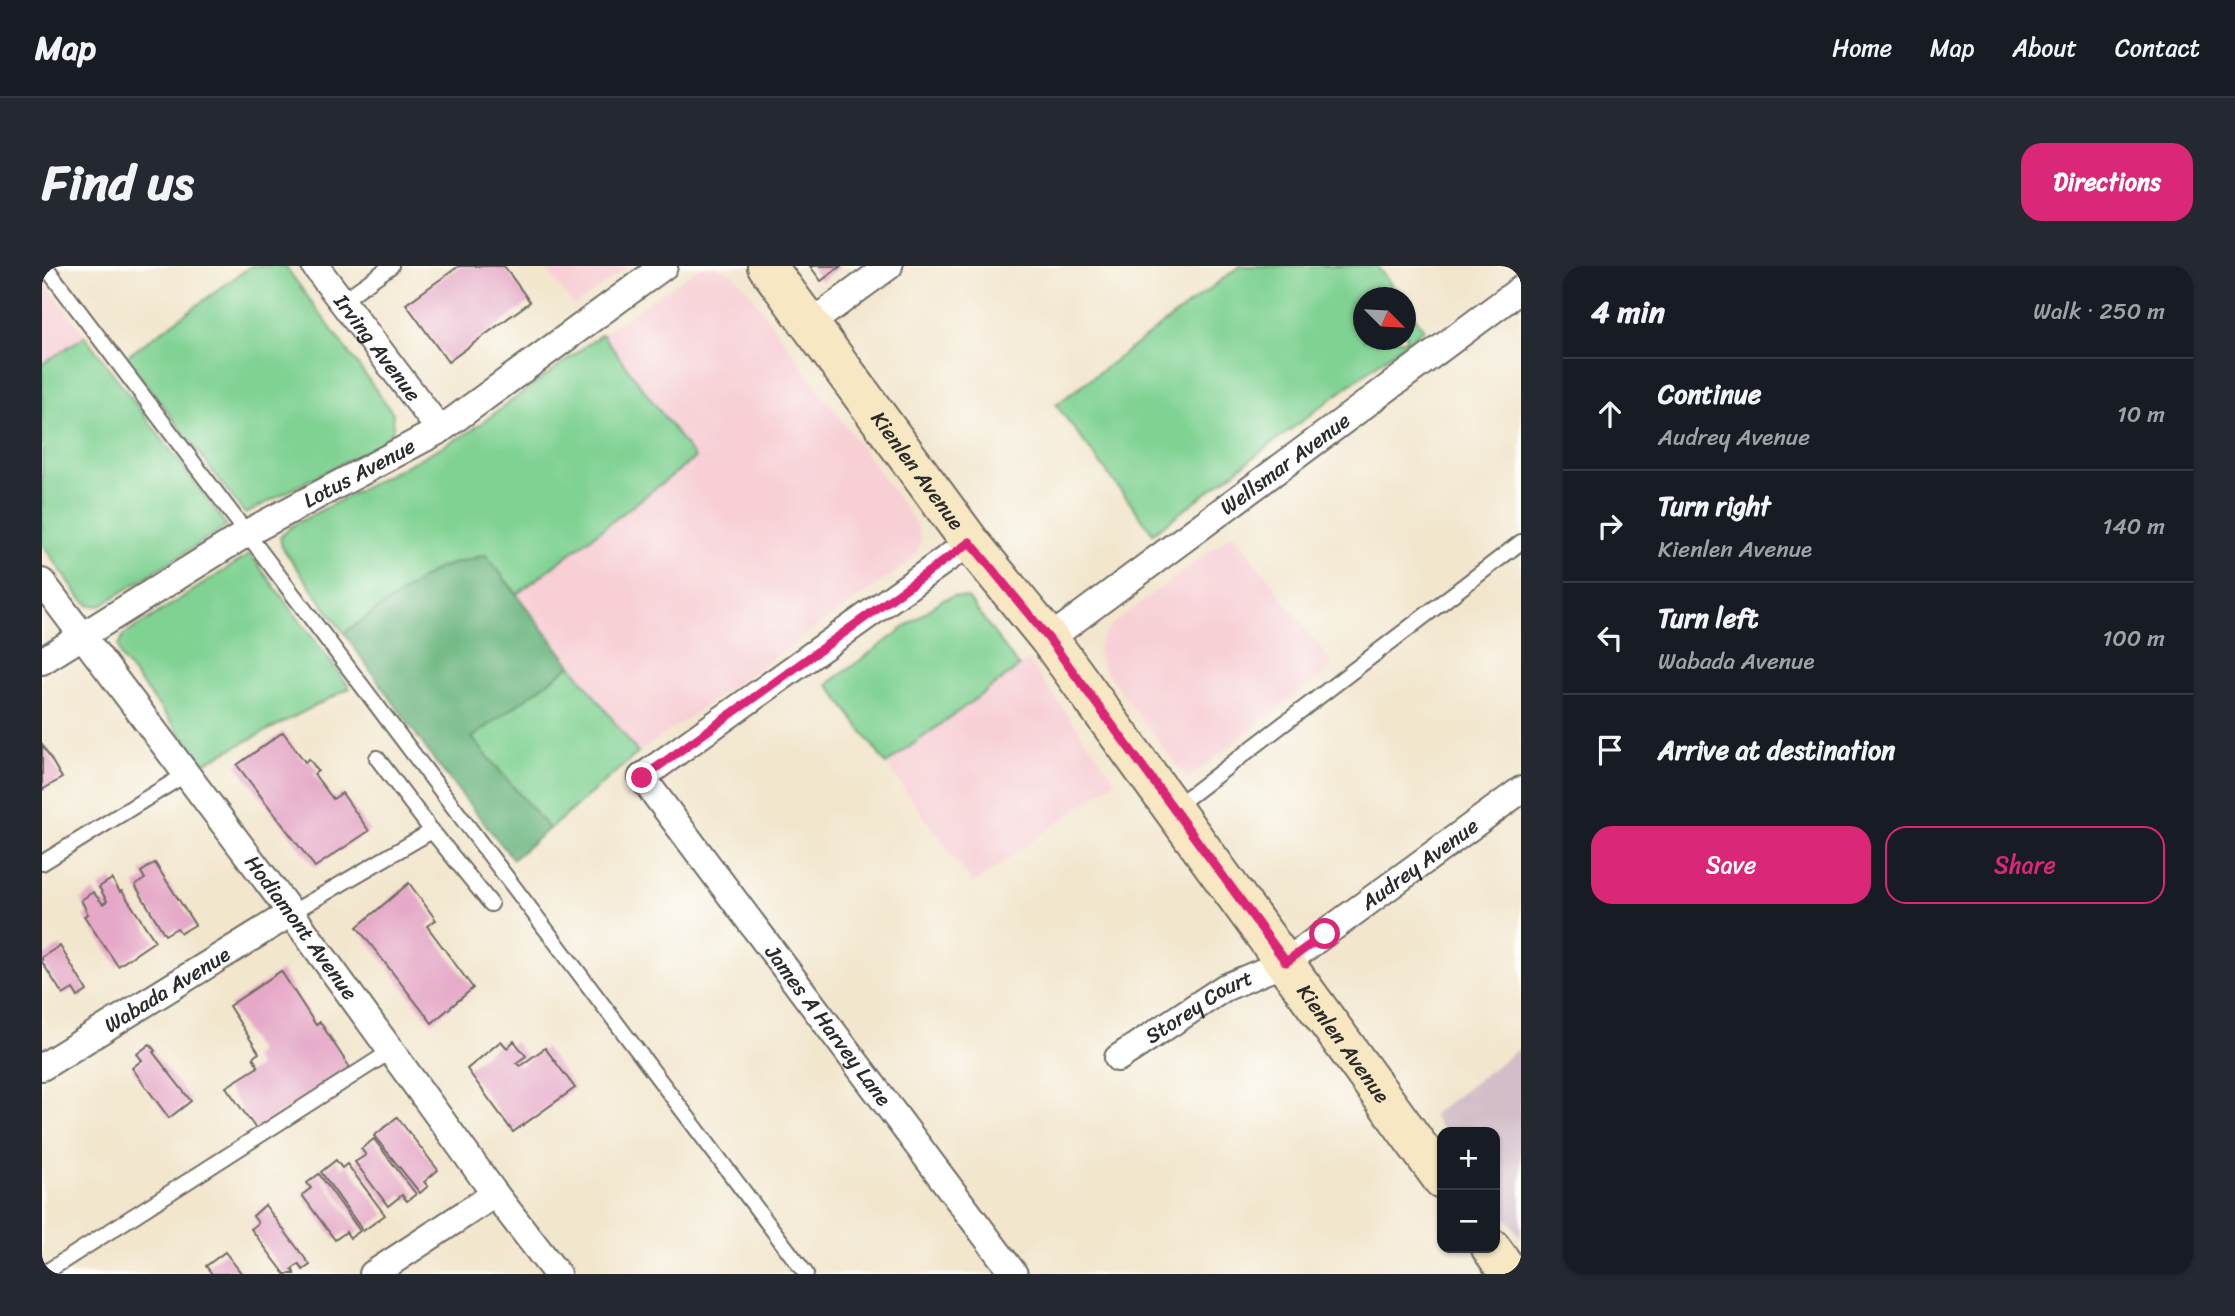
<!DOCTYPE html>
<html lang="en">
<head>
<meta charset="utf-8">
<style>
  :root { --surface:#171b24; --page:#242831; --text:#f1f3f6; --muted:#9ea1a6; --line:#363941; --accent:#db2777 }
  body { margin:0; font-family:Sriracha,sans-serif; background:var(--page); color:var(--text) }
  .controls { position:absolute; right:21px; bottom:21px; display:grid; overflow:hidden; border-radius:14px; box-shadow:0 2px 5px #0004 }
  .controls button { width:63px; height:63px; display:grid; place-items:center; padding:0; border:0; border-bottom:2px solid var(--line); background:var(--surface); color:var(--text); font:35px sans-serif }
  .compass { position:absolute; left:1311px; top:21px; width:63px; height:63px; border-radius:50%; background:var(--surface); box-shadow:0 2px 5px #0004; rotate:114deg }
  .stop { position:absolute; width:21px; height:21px; margin:-16px; border:5px solid #db2777; border-radius:50%; background:#fff }
  .stop.end { background:#db2777; border-color:#fff; box-shadow:0 2px 7px #0008 }
  .list { margin:0; padding:0; list-style:none }
  h2 { display:flex; justify-content:space-between; align-items:center; height:91px; margin:0; padding:0 28px; font-size:30px }
  h2 small { font-size:23px; font-weight:400; color:var(--muted) }
  .list li { display:grid; grid-template-columns:46px 1fr auto; gap:21px; align-items:center; box-sizing:border-box; height:112px; padding:0 28px; border-top:2px solid var(--line) }
  .list b { display:block; font-size:26px; white-space:nowrap }
  .list p { margin:0; font-size:23px; white-space:nowrap; color:var(--muted) }
  .list em { font-size:23px; font-style:normal; color:var(--muted) }
  .actions { display:flex; gap:14px; padding:21px 28px }
  .actions a { flex:1; padding:16px 0; border:2px solid var(--accent); border-radius:21px; text-align:center; font-size:24px; color:var(--accent) }
  .actions .main { background:var(--accent); color:#fff }
  .icon { flex:none; width:38px; height:38px; fill:none; stroke:currentColor; stroke-width:2; stroke-linecap:round; stroke-linejoin:round }
  .map { position:relative; flex:none; width:1479px; height:1008px; overflow:hidden; border-radius:21px }
  header { display:flex; align-items:center; gap:42px; box-sizing:border-box; height:98px; padding:0 35px; background:var(--surface); border-bottom:2px solid var(--line) }
  header strong { font-size:33px }
  nav { display:flex; gap:38px; margin-inline-start:auto; font-size:24px }
  .intro { display:flex; align-items:center; justify-content:space-between; box-sizing:border-box; height:168px; padding:0 42px }
  h1 { margin:0; font-size:49px }
  .button { padding:18px 32px; border-radius:21px; background:var(--accent); color:#fff; font-size:24px; font-weight:700 }
  main { display:flex; gap:42px; padding:0 42px }
  aside { flex:1; background:var(--surface); border-radius:21px; box-shadow:0 2px 5px #0004 }
  .map>svg:first-child { display:block }
  .built { fill:#f7cfd5 }
  .industrial { fill:#d2bdc8 }
  .green { fill:#80d293; stroke:#567e5f; stroke-width:2 }
  .forest { fill:#68b47d; stroke:#4a7054; stroke-width:2 }
  .building { fill:#e5a8c7 }
  .lines { fill:none; stroke-linecap:round; stroke-linejoin:round }
  .lane-casing { stroke:#716c64; stroke-width:18 }
  .street-casing { stroke:#716c64; stroke-width:30 }
  .secondary-casing { stroke:#716c64; stroke-width:42 }
  .lane { stroke:#fff; stroke-width:14 }
  .street { stroke:#fff; stroke-width:26 }
  .secondary { stroke:#f7e8c3; stroke-width:38 }
  .route { stroke:#db2777; stroke-width:9 }
  .labels { text-anchor:middle; stroke-width:7; stroke-linejoin:round; paint-order:stroke }
  .street-label { font-size:21px; fill:#2b2b2b; stroke:#fdfcf7 }
</style>
</head>
<body>
<header>
<strong>Map</strong>
<nav><a>Home</a><a>Map</a><a>About</a><a>Contact</a></nav>
</header>
<div class="intro"><h1>Find us</h1><a class="button">Directions</a></div>
<main>
<div class="map">
<svg width="1479" height="1008" viewBox="0 0 1479 1008">
  <rect width="100%" height="100%" fill="#fdfcf7"/>
  <filter id="ink" filterUnits="userSpaceOnUse"><feTurbulence type="fractalNoise" baseFrequency=".0143" numOctaves="2"/><feDisplacementMap in="SourceGraphic" scale="14" xChannelSelector="R" yChannelSelector="G"/><feConvolveMatrix kernelMatrix="1 2 1 2 8 2 1 2 1" color-interpolation-filters="sRGB"/></filter>
  <filter id="wash" filterUnits="userSpaceOnUse"><feTurbulence type="fractalNoise" baseFrequency=".00686" numOctaves="4" result="noise"/><feDisplacementMap in="SourceGraphic" scale="28" xChannelSelector="R" yChannelSelector="G"/><feGaussianBlur stdDeviation="1.57" result="paint"/><feColorMatrix in="noise" values="0 0 0 0 0 0 0 0 0 0 0 0 0 0 0 0 0 1.4 0 .05"/><feComposite in="paint" operator="in"/></filter>
  <g filter="url(#wash)">
    <rect width="100%" height="100%" fill="#f2e6cd"/>
    <g class="built">
      <path d="M502 0H587L532 40Z"/>
      <path d="M673 0 692 9 704 22 874 258 879 274 875 286 866 297 596 487 475 328 652 192 560 68 658 1Z"/>
      <path d="M0 12 43 70 0 98Z"/>
      <path d="M1192 267 1292 400 1145 513 1060 400 1055 387 1058 375 1069 359Z"/>
      <path d="M986 394 1074 515 931 618 844 498Z"/>
    </g>
    <path class="industrial" d="M1479 781V972L1453 936V866H1402L1390 849Z"/>
    <g class="green">
      <path d="M209 0H243L351 147V164L342 175 203 248 84 91Z"/>
      <path d="M1198 0H1335L1359 31 1322 32V74H1364V38L1382 63 1111 267 1014 139Z"/>
      <path d="M560 68 653 192 475 328 443 289 396 302 302 367 240 281 238 271 251 259 426 167Z"/>
      <path d="M43 70 185 260 58 340 47 339 38 331 0 278V98Z"/>
      <path d="M208 288 308 422 162 497 79 392 76 380 82 369Z"/>
      <path d="M912 330 926 332 977 401 844 498 786 418 900 334Z"/>
      <path d="M529 399 596 487 507 563 429 472Z"/>
    </g>
    <path class="forest" d="M444 289 529 399 430 472 507 563 471 593 395 498 302 367 396 302Z"/>
    <g id="blocks">
      <g class="building">
        <path d="M417 0H462L488 36 406 96 364 38Z"/>
        <path d="M768 0H799L779 15Z"/>
        <path d="M241 466 263 496 267 493 276 505 272 508 291 533 300 527 327 565 273 601 195 499Z"/>
        <path d="M0 478 20 512 0 524Z"/>
        <path d="M113 597 153 659 139 667 135 662 123 669 93 619 103 613 99 606Z"/>
        <path d="M70 613 78 626 80 625 113 675 76 700 42 650 46 648 39 634 51 626 61 638 65 635 57 621Z"/>
        <path d="M367 617 394 654 385 660 431 722 390 757 315 661Z"/>
        <path d="M18 680 45 725 36 731 31 723 21 729 0 696V691Z"/>
        <path d="M239 705 274 759 278 756 308 802 214 863 184 821 216 801 211 791 217 787 187 740Z"/>
        <path d="M459 775 465 782 472 775 484 790 474 797 478 800 503 782 533 822 471 866 425 803Z"/>
        <path d="M108 778 113 785 111 786 149 835 127 852 90 802 100 794 95 788Z"/>
        <path d="M355 851 396 904 382 916 386 920 378 927 332 870Z"/>
        <path d="M332 873 374 928 365 935 360 929 346 940 313 896 324 889 319 883Z"/>
        <path d="M294 894 300 902 305 898 343 949 321 965 279 906Z"/>
        <path d="M277 908 318 965 308 972 304 966 293 974 260 929 269 922 265 917Z"/>
        <path d="M223 939 268 999 261 1004 257 998 250 1003 253 1008H243L209 963 216 957 211 950Z"/>
        <path d="M183 986 200 1008H170L164 1000Z"/>
      </g>
    </g>
  </g>
  <g filter="url(#ink)">
    <use href="#blocks" fill-opacity="0" stroke="#716c64" stroke-width="2"/>
    <g class="lines">
      <g class="lane-casing">
        <g id="lane">
          <path d="M3 0 764 1008"/>
          <path d="M300 35 349 0"/>
          <path d="M335 492 390 565"/>
          <path d="M1133 541 1479 276"/>
          <path d="M0 597 144 508"/>
          <path d="M249 647 390 565 449 638"/>
          <path d="M1 1008 349 785"/>
        </g>
      </g>
      <g class="street-casing">
        <g id="street">
          <path id="s1" d="M273 0 398 164"/>
          <path d="M769 57 847 0"/>
          <path id="s2" d="M928 276 600 511 972 1008"/>
          <path id="s3" d="M0 316 249 647 453 928 515 1008"/>
          <path id="s4" d="M1007 373 1479 23"/>
          <path id="s5" d="M0 395 205 267 398 164 622 0"/>
          <path id="s6" d="M1076 792 1182 722 1244 696 1479 524"/>
          <path id="s7" d="M0 801 249 647"/>
          <path d="M331 1008 453 928"/>
        </g>
      </g>
      <g class="secondary-casing">
        <g id="secondary">
          <path id="s8" d="M725 0 928 276 1007 373 1400 913"/>
          <path d="M1449 982 1468 1008"/>
        </g>
      </g>
      <use href="#lane" class="lane"/>
      <use href="#street" class="street"/>
      <use href="#secondary" class="secondary"/>
    </g>
  </g>
  <g class="lines" filter="url(#ink)">
    <path class="route" d="M600 512 928 276 1007 373 1244 696 1283 668"/>
  </g>
  <g class="labels">
    <g class="street-label">
      <text dy="7" stroke="none"><textPath href="#s1" startOffset="103">Irving Avenue</textPath></text>
      <text dy="7" stroke="none"><textPath href="#s4" startOffset="294">Wellsmar Avenue</textPath></text>
      <text dy="7" stroke="none"><textPath href="#s8" startOffset="254">Kienlen Avenue</textPath></text>
      <text dy="7" stroke="none"><textPath href="#s5" startOffset="369">Lotus Avenue</textPath></text>
      <text dy="7" stroke="none"><textPath href="#s6" startOffset="360">Audrey Avenue</textPath></text>
      <text dy="7" stroke="none"><textPath href="#s3" startOffset="432">Hodiamont Avenue</textPath></text>
      <text dy="7" stroke="none"><textPath href="#s7" startOffset="147">Wabada Avenue</textPath></text>
      <text dy="7" stroke="none"><textPath href="#s6" startOffset="96">Storey Court</textPath></text>
      <text dy="7" stroke="none"><textPath href="#s2" startOffset="714">James A Harvey Lane</textPath></text>
      <text dy="7" stroke="none"><textPath href="#s8" startOffset="968">Kienlen Avenue</textPath></text>
    </g>
  </g>
</svg>
<div class="controls">
<button>+</button>
<button>−</button>
</div>
<svg class="compass" viewBox="-18 -18 36 36"><path d="M0-13l5 13h-10z" fill="#e53935"/><path d="M0 13l5-13h-10z" fill="#9ea1a6"/></svg>
<div class="stop" style="left:1283px;top:668px"></div>
<div class="stop end" style="left:600px;top:512px"></div>
</div>
<aside>
<h2>4 min<small>Walk · 250 m</small></h2>
<ul class="list">
<li><svg class="icon" aria-label="ahead" viewBox="0 0 24 24"><path d="M12 20V5M6 11l6-6 6 6"/></svg><div><b>Continue</b><p>Audrey Avenue</p></div><em>10 m</em></li>
<li><svg class="icon" aria-label="right" viewBox="0 0 24 24"><path d="M7 20v-9h11M14 6l5 5-5 5"/></svg><div><b>Turn right</b><p>Kienlen Avenue</p></div><em>140 m</em></li>
<li><svg class="icon" aria-label="left" viewBox="0 0 24 24"><path d="M17 20v-9H6M10 6l-5 5 5 5"/></svg><div><b>Turn left</b><p>Wabada Avenue</p></div><em>100 m</em></li>
<li><svg class="icon" aria-label="arrive" viewBox="0 0 24 24"><path d="M6 21V4h12l-3 4 3 4H6"/></svg><div><b>Arrive at destination</b></div></li>
</ul>
<div class="actions"><a class="main">Save</a><a>Share</a></div>
</aside>
</main>
</body>
</html>
